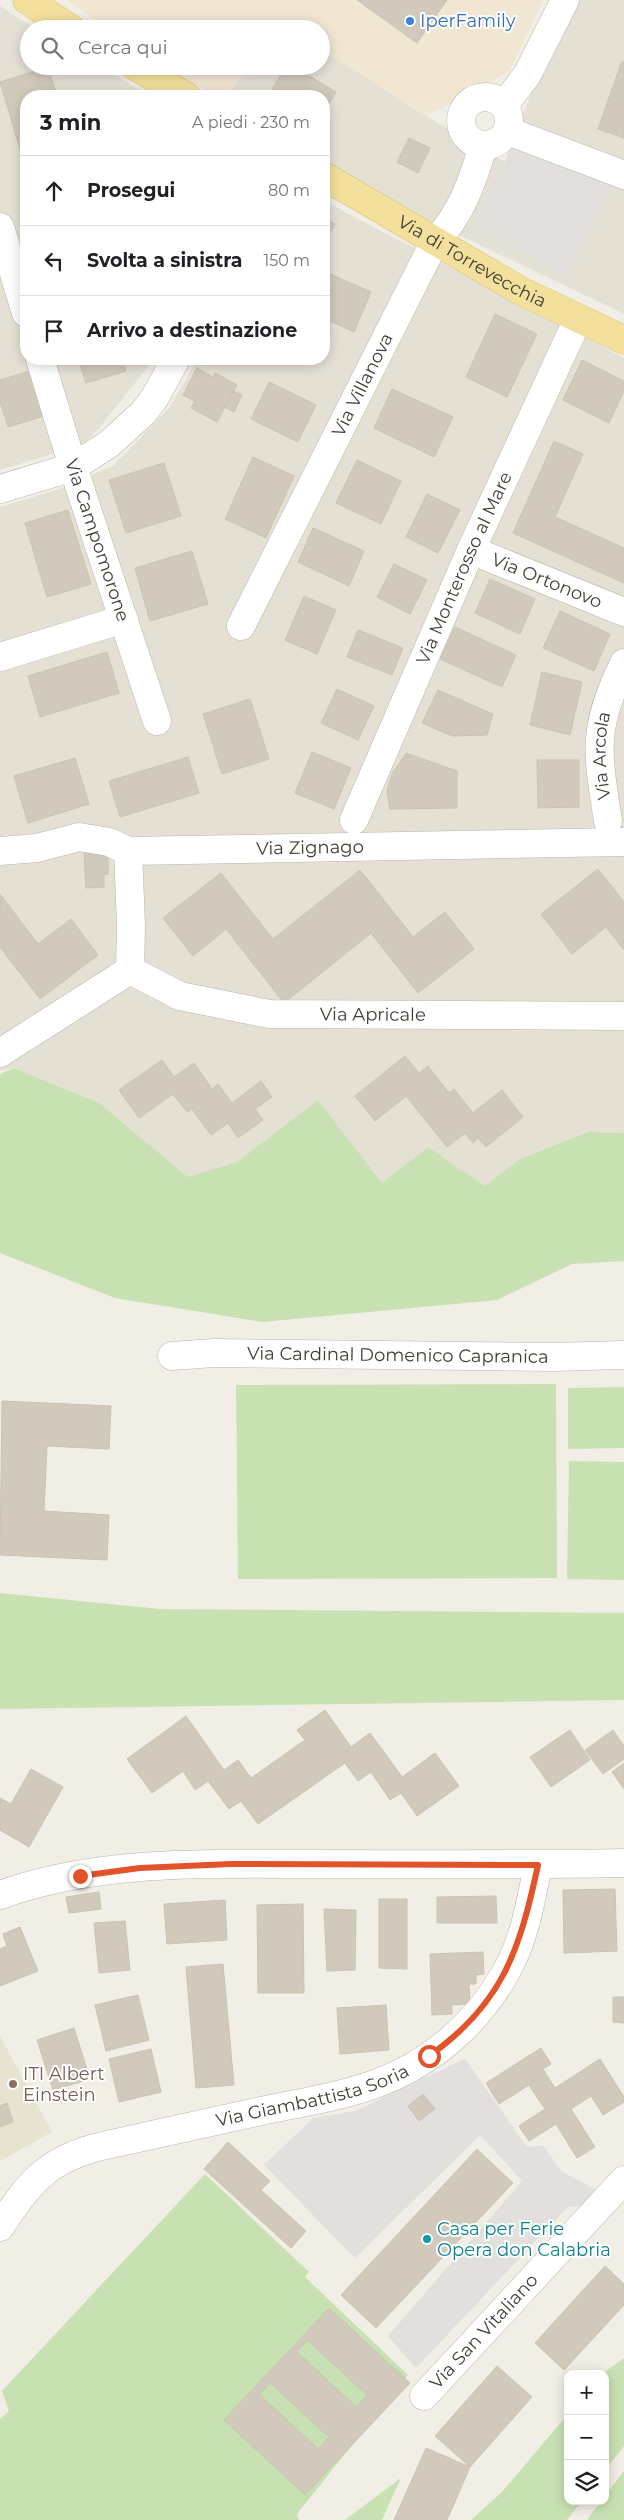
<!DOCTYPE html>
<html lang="it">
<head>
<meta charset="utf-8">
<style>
  :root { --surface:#fff; --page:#f2f2f2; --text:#202124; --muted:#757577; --line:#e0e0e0 }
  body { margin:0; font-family:Montserrat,sans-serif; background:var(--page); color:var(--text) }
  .controls { position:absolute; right:15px; bottom:15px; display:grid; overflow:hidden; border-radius:10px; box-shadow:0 2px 12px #0003 }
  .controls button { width:45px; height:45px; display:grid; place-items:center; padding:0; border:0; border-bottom:1px solid var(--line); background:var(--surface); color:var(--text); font:25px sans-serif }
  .stop { position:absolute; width:15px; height:15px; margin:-11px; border:4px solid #e3532a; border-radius:50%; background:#fff }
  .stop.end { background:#e3532a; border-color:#fff; box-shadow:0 1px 5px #0008 }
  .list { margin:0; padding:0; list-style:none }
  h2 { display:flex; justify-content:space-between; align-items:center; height:65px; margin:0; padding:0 20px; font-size:21px }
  h2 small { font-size:16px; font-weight:400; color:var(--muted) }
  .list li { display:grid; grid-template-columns:32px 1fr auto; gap:15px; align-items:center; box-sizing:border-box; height:70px; padding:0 20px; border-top:1px solid var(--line) }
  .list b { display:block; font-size:19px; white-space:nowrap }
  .list em { font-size:16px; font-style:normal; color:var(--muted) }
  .icon { flex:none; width:28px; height:28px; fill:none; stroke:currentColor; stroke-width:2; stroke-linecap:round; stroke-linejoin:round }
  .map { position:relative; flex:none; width:624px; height:2520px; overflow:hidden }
  .search { position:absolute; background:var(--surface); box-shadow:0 2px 12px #0003; left:20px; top:20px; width:310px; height:55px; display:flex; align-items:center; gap:12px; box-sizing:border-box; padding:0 18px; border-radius:28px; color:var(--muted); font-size:19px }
  .panel { position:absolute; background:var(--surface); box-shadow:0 2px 12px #0003; left:20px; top:90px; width:310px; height:275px; border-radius:20px }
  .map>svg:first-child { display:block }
  .residential { fill:#e4e0d4 }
  .commercial { fill:#f1e6d2 }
  .education { fill:#e8e3d0 }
  .green { fill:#c8e1b2 }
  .parking { fill:#e2e0dd }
  .building { fill:#d1cabc; stroke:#cbc2b0; fill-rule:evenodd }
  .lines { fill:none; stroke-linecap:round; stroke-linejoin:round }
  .minor-casing { stroke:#bbb6a9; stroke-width:29 }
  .major-casing { stroke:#d6be6e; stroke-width:29 }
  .minor { stroke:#fff; stroke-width:28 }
  .major { stroke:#f3e09c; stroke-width:28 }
  .route { stroke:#e3532a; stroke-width:6 }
  .shop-dot { fill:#3f7fe0; stroke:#fff; stroke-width:2 }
  .education-dot { fill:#8d6e63; stroke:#fff; stroke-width:2 }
  .culture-dot { fill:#0f9aa8; stroke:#fff; stroke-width:2 }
  .labels { text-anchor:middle; stroke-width:4; stroke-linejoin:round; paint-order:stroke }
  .shop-label { font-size:18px; fill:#366cbe; stroke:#fff; text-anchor:start }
  .street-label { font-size:18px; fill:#423e35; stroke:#fff }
  .education-label { font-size:18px; fill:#785e54; stroke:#fff; text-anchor:start }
  .culture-label { font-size:18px; fill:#0d838f; stroke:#fff; text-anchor:start }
</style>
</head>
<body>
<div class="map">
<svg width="624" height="2520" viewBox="0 0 624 2520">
  <rect width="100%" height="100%" fill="#f1eee5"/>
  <g class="residential">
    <path d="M574 0H624V314L426 219 324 160V96H229L248 66H321V49L426 116 505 162 535 83Z"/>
    <path d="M0 6 35 29H29V66H99L150 96H26V359H154L99 428 82 445 0 470Z"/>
    <path d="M324 201 624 358V1133L588 1132 520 1159 485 1186 428 1147 382 1184 318 1100 237 1162 188 1177 99 1103 14 1068 0 1071V507L63 488 114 465 169 408 198 359H324Z"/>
  </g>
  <g class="commercial">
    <path d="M67 0H543L509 72 426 116 321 49V29H290L278 22 273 29H110Z"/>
    <path d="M168 66H248L229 96H214Z"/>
  </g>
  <path class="education" d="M0 2036 52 2132 0 2161Z"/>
  <g class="green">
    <path d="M14 1068 99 1103 188 1177 237 1162 318 1100 382 1183 428 1147 485 1186 520 1159 588 1132 624 1133V1261L572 1264 497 1300 262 1322 115 1298 0 1253V1074Z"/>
    <path d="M556 1384 557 1578 238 1579 236 1385Z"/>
    <path d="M624 1387V1448L568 1449V1388Z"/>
    <path d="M569 1461 624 1462V1580L567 1579Z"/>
    <path d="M0 1593 160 1609 624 1613V1700L0 1709Z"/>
    <path d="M205 2174 309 2272 305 2277 408 2375 297 2514 299 2520H0V2419L9 2411 2 2391Z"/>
    <path d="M624 2358V2446L605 2470V2374H602Z"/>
    <path d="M568 2414V2501H582L567 2520H471L502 2492Z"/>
    <path d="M624 2471V2520H587L601 2501H605V2496Z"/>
    <path d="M401 2478 382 2520H345Z"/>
  </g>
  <g class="parking">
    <path d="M513 148 612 184 568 276 472 223Z"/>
    <path d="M465 2059 527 2147 543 2145 562 2172 597 2190 588 2206 568 2207 416 2368 388 2336 522 2181 480 2135 355 2258 264 2165 313 2118 355 2111Z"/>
  </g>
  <g class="building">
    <path d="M357 0H447L417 43Z"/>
    <path d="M622 61 624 62V138L598 129Z"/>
    <path d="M286 66H293L336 92 324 112V96H285L272 89Z"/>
    <path d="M48 67 57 96H26V158L23 159 0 82Z"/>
    <path d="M409 138 430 148 418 173 397 162Z"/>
    <path d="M324 217 335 224 324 243Z"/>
    <path d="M330 274 371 292 354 332 324 318V288Z"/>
    <path d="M495 314 537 334 507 397 466 377Z"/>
    <path d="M78 359H122L126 371 86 383Z"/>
    <path d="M582 360 624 381V391L609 423 563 400Z"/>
    <path d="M197 368 213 377 215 373 237 385 217 422 191 408 195 401 183 395Z"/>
    <path d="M30 371 44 416 8 427 0 402V380Z"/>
    <path d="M269 382 316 405 298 442 251 419Z"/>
    <path d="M392 389 453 417 434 457 374 428Z"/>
    <path d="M234 391 242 395 234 412 225 407Z"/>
    <path d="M554 441 583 454 555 517 624 548V583L513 533Z"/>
    <path d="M253 457 294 476 266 538 225 519Z"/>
    <path d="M357 460 401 481 381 524 336 503Z"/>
    <path d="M164 463 181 516 126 533 109 480Z"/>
    <path d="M427 494 460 510 438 553 406 537Z"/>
    <path d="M68 510 91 584 47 597 25 523Z"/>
    <path d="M313 528 364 551 349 586 298 562Z"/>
    <path d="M192 551 208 604 150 621 135 568Z"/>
    <path d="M394 564 427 580 410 614 377 597Z"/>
    <path d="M490 579 535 599 520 634 475 613Z"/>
    <path d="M304 596 336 610 317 654 285 640Z"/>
    <path d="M560 611 610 634 594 671 543 648Z"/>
    <path d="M455 627 516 655 502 687 440 659Z"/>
    <path d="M358 630 403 648 392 675 347 657Z"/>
    <path d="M107 652 119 693 40 717 28 676Z"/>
    <path d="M542 672 582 682 570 735 530 725Z"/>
    <path d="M337 689 374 706 358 740 321 723Z"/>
    <path d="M438 690 493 714 487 735 452 736 422 723Z"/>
    <path d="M250 699 269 759 222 774 203 714Z"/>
    <path d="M312 752 351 768 334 809 295 793Z"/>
    <path d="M406 753 457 771V808L390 809 387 791 392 774Z"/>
    <path d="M188 757 199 793 120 817 109 781Z"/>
    <path d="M75 758 89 804 28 823 14 776Z"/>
    <path d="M537 760H579V807L538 808Z"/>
    <path d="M108 850V874L104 875V887L86 888 84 851Z"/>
    <path d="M598 869 624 902V950L606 927 572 954 541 914Z"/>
    <path d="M360 870 413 937 445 912 474 949 418 993 371 933 284 1003 226 929 193 956 163 918 221 873 273 939Z"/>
    <path d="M0 894 38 944 71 919 98 955 40 999 0 947Z"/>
    <path d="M405 1056 419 1073 428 1066 449 1093 454 1089 473 1113 502 1090 523 1117 486 1147 478 1138 473 1143 465 1133 447 1147 406 1096 375 1121 355 1096Z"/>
    <path d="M162 1060 174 1077 194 1063 212 1089 218 1084 232 1103 261 1081 272 1097 255 1109 263 1120 238 1138 228 1123 211 1135 192 1109 187 1112 173 1094 139 1118 119 1090Z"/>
    <path d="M2 1401 111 1406 109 1449 47 1446 44 1511 109 1515 107 1560 0 1555Z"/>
    <path d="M325 1710 351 1747 370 1733 402 1777 435 1753 459 1786 417 1816 401 1793 390 1800 371 1772 358 1781 345 1763 258 1824 241 1801 229 1809 208 1781 195 1790 183 1771 152 1793 127 1759 186 1716 224 1770 238 1760 251 1778 305 1740 297 1730Z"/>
    <path d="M570 1730 590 1760 551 1787 530 1757Z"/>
    <path d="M613 1730 624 1746V1759L603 1774 585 1750Z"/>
    <path d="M624 1763V1789L612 1772Z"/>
    <path d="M31 1769 63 1787 29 1847 0 1830V1798L11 1804Z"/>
    <path d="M615 1889 617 1951 564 1953 563 1890Z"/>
    <path d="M99 1892 101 1909 69 1913 66 1897Z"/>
    <path d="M496 1896 497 1923H437V1897Z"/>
    <path d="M379 1899H407V1969L379 1968Z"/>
    <path d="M225 1900 227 1940 167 1944 164 1904Z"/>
    <path d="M303 1904 304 1993H258L257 1905Z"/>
    <path d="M324 1909 356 1910 355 1970 327 1971Z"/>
    <path d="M125 1921 130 1970 99 1973 94 1923Z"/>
    <path d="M20 1927 38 1971 0 1986V1949L7 1946 3 1934Z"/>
    <path d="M483 1952 484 1974 476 1975V1984H469L470 2004 452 2005V2014L432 2015 430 1954Z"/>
    <path d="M223 1964 234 2085 196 2088 186 1967Z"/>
    <path d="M138 1995 149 2040 106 2051 95 2005Z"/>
    <path d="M613 1997H624V2023L613 2022Z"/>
    <path d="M386 2005 389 2050 340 2054 337 2008Z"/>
    <path d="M74 2028 90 2079 53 2090 37 2040Z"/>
    <path d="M541 2048 551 2064 543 2069 555 2088 600 2059 624 2097V2102L603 2115 591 2096 571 2109 595 2147 577 2158 556 2124 529 2141 519 2126 545 2109 529 2085 499 2104 486 2083Z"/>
    <path d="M151 2049 161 2092 119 2102 109 2059Z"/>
    <path d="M423 2094 435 2109 419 2121 408 2106Z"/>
    <path d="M7 2103 13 2122 0 2127V2106Z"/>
    <path d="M228 2142 270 2181 261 2190 306 2231 291 2248 204 2169Z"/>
    <path d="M477 2149 513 2183 376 2328 341 2295Z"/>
    <path d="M605 2266 624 2284V2305L564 2370 535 2343Z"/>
    <path d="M329 2308 410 2383 305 2495 224 2420ZM307 2340 367 2395 356 2407 297 2352ZM270 2383 329 2437 318 2449 259 2394Z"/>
    <path d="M497 2366 532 2397 470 2467 435 2436Z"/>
    <path d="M426 2448 470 2467 447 2520H394Z"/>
  </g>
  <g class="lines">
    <g class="minor-casing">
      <g id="minor">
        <circle cx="485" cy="121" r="24"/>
        <path d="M504 105 527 75 565 0"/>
        <path d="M508 131 624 175"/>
        <path d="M0 227 26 313"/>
        <path id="s1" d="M40 359 73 467 157 721"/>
        <path d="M0 489 73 467 109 444 143 413 154 399 176 359"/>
        <path id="s2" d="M471 550 624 612"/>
        <path id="s3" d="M241 626 435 241C461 216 473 180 483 146"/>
        <path d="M0 657 124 619"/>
        <path id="s4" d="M354 820 471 550 578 319"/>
        <path id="s5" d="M608 821C597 751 592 729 624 663"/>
        <path id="s6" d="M0 851 37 848 79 837 109 842 128 851 624 842"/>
        <path d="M128 851 131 925 130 970"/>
        <path id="s7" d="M130 970 180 996 269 1014 624 1016"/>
        <path d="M0 1053 130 970"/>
        <path id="s8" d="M172 1356 214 1353 552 1357 624 1355"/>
        <path d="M0 1895C99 1859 211 1864 314 1864 418 1864 521 1865 624 1863"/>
        <path id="s9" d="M0 2227C29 2183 47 2159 102 2146 155 2134 208 2123 261 2111 299 2103 339 2097 375 2084 431 2064 479 2022 507 1970 525 1938 531 1900 538 1865"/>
        <path id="s10" d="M424 2396 624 2180"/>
      </g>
    </g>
    <g class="major-casing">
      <g id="major">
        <path d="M27 0 71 29"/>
        <path d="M135 66 186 96"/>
        <path id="s11" d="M324 176 519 290 624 340"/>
      </g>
    </g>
    <use href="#minor" class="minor"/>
    <use href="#major" class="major"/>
  </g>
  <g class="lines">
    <path class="route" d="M80 1876 140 1868 231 1864 538 1865C520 1949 503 2004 429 2056"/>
  </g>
  <circle class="shop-dot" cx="410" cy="21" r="5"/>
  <circle class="education-dot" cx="13" cy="2084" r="5"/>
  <circle class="culture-dot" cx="427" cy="2239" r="5"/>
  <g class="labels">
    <g class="shop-label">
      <text x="420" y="27">IperFamily</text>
    </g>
    <g class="street-label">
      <text dy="6" stroke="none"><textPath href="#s11" startOffset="171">Via di Torrevecchia</textPath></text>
      <text dy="6" stroke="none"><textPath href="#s3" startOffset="270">Via Villanova</textPath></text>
      <text dy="6" stroke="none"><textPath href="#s1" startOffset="190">Via Campomorone</textPath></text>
      <text dy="6" stroke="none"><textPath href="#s4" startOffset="275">Via Monterosso al Mare</textPath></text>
      <text dy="6" stroke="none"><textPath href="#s2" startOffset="82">Via Ortonovo</textPath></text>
      <text dy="6" stroke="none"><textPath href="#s5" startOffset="66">Via Arcola</textPath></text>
      <text dy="6" stroke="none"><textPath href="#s6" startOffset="314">Via Zignago</textPath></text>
      <text dy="6" stroke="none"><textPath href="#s7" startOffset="251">Via Apricale</textPath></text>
      <text dy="6" stroke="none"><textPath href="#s8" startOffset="226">Via Cardinal Domenico Capranica</textPath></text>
      <text dy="6" stroke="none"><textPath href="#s9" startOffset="351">Via Giambattista Soria</textPath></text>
      <text dy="6" stroke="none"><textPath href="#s10" startOffset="88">Via San Vitaliano</textPath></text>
    </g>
    <g class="education-label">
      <text x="23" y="2080">ITI Albert<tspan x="23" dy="21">Einstein</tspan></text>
    </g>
    <g class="culture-label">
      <text x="437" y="2235">Casa per Ferie<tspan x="437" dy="21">Opera don Calabria</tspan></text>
    </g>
  </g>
</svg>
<div class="controls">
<button>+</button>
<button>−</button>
<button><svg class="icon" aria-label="layers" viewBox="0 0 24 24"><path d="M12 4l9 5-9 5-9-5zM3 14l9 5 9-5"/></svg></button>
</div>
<div class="stop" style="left:429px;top:2056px"></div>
<div class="stop end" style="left:80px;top:1876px"></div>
<div class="search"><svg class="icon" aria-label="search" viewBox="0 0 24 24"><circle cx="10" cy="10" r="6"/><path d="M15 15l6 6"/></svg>Cerca qui</div>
<section class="panel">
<h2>3 min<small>A piedi · 230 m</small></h2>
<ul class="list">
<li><svg class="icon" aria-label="ahead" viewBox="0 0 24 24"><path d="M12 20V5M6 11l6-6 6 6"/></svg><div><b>Prosegui</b></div><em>80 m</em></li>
<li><svg class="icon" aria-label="left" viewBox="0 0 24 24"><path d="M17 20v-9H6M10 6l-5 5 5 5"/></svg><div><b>Svolta a sinistra</b></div><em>150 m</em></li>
<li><svg class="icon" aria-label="arrive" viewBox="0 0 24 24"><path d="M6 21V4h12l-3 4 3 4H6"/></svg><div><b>Arrivo a destinazione</b></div></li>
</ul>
</section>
</div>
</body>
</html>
